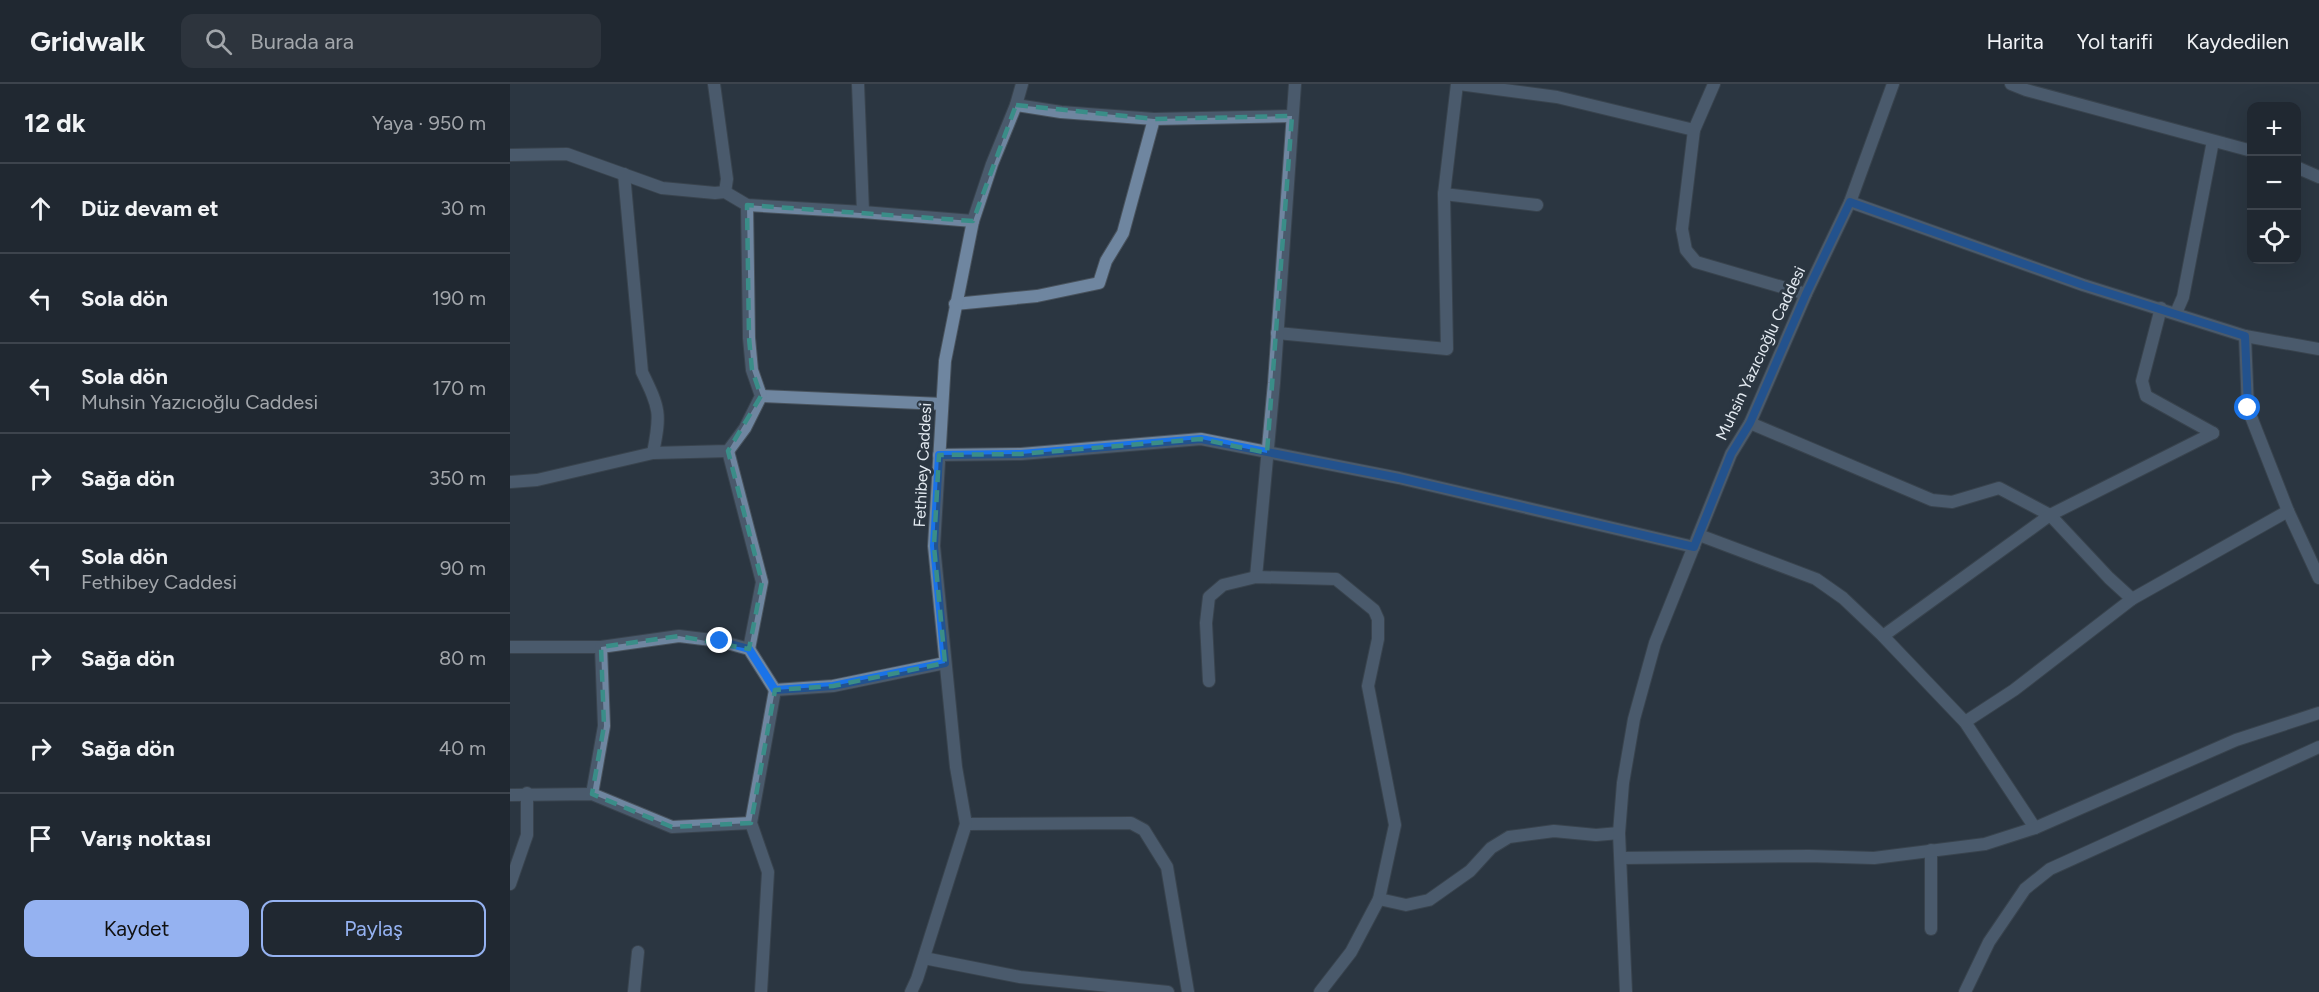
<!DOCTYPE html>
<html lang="tr">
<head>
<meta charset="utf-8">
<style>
  :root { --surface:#202831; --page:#2d343d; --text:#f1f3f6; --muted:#a2a6ab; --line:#3d444d; --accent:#95b2f1 }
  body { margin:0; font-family:Figtree,sans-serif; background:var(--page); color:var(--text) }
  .controls { position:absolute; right:18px; top:18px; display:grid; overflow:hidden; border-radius:12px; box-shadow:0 6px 24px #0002 }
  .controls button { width:54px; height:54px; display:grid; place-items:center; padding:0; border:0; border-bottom:2px solid var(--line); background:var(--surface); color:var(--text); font:30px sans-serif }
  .stop { position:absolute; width:18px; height:18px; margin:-14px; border:4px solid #1a73e8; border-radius:50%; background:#fff }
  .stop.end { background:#1a73e8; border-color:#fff; box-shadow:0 2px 6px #0008 }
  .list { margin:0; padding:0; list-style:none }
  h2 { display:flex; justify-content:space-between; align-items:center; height:78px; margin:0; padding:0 24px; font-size:26px }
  h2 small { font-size:20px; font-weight:400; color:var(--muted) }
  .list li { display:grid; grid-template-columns:39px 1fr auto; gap:18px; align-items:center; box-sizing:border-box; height:90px; padding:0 24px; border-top:2px solid var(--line) }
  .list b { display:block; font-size:22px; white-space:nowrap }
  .list p { margin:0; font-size:20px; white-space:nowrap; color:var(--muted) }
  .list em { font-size:20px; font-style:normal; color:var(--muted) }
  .actions { display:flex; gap:12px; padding:18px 24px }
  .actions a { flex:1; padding:14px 0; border:2px solid var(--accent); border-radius:12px; text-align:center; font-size:21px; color:var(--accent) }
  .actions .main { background:var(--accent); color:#111 }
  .icon { flex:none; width:33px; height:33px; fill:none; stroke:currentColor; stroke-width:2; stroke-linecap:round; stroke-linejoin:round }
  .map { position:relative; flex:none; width:1809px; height:908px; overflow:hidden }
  header { display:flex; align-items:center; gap:36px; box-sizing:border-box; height:84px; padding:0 30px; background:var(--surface); border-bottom:2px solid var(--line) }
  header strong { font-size:28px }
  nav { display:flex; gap:33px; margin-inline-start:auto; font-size:21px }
  .search { width:420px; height:54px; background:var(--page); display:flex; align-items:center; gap:15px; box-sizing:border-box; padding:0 21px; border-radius:12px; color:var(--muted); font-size:22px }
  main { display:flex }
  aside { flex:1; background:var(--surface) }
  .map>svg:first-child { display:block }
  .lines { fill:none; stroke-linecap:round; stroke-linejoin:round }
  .minor-casing { stroke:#49535d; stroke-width:14 }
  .tertiary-casing { stroke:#49535d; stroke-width:14 }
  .minor { stroke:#6f86a0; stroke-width:12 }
  .tertiary { stroke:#6f86a0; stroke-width:12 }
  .route { stroke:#1a73e8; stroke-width:8 }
  .marked { fill:none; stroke:#3a8d88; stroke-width:4.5; stroke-dasharray:12 8; stroke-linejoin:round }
  .labels { text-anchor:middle; stroke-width:6; stroke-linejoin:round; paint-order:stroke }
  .street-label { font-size:16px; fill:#e4ebf2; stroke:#2b3641 }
</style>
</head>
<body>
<header>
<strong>Gridwalk</strong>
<div class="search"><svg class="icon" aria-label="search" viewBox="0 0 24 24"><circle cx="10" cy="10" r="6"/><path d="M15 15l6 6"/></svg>Burada ara</div>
<nav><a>Harita</a><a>Yol tarifi</a><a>Kaydedilen</a></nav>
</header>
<main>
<aside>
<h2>12 dk<small>Yaya · 950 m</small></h2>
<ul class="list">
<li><svg class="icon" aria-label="ahead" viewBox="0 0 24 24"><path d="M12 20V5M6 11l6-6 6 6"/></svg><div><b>Düz devam et</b></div><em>30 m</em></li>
<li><svg class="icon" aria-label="left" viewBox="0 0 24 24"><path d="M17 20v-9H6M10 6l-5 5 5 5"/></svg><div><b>Sola dön</b></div><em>190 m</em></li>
<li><svg class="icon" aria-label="left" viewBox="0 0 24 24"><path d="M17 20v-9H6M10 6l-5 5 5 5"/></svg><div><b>Sola dön</b><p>Muhsin Yazıcıoğlu Caddesi</p></div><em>170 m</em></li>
<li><svg class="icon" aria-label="right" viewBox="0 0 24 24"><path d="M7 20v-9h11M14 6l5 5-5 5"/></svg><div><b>Sağa dön</b></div><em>350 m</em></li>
<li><svg class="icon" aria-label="left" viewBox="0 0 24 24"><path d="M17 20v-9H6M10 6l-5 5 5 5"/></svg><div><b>Sola dön</b><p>Fethibey Caddesi</p></div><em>90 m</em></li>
<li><svg class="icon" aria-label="right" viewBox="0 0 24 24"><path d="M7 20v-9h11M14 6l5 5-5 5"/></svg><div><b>Sağa dön</b></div><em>80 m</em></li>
<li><svg class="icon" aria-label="right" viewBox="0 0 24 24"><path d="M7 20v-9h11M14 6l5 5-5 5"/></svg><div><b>Sağa dön</b></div><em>40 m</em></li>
<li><svg class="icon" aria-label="arrive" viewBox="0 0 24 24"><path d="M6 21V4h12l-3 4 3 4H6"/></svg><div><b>Varış noktası</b></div></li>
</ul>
<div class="actions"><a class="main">Kaydet</a><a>Paylaş</a></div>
</aside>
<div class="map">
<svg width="1809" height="908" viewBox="0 0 1809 908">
  <rect width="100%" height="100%" fill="#2b3641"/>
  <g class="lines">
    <g class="minor-casing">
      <g id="minor">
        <path d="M204 0 217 95 215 108"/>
        <path d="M348 0 353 128"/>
        <path d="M949 0 1047 13 1184 46"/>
        <path d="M1204 0 1184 46 1172 145 1176 166 1186 178 1296 210"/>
        <path d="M1501 0 1516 6 1742 67"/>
        <path d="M506 21 551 28 644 35 782 32"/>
        <path d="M0 71 57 70 152 104 205 109 215 108 237 121 353 128 463 137"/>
        <path d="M1786 83 1809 93"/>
        <path d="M114 90 132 288C150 325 151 329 143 369"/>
        <path d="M934 110 1027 121"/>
        <path d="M1340 118 1573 201 1735 252 1809 265"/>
        <path d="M445 220 527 212 589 199 596 177 613 149 644 35"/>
        <path d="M1651 224 1632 297 1636 312 1703 349"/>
        <path d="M1666 229 1673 213 1703 57"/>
        <path d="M767 249 937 265 934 110 947 0"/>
        <path d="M1735 252 1738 325 1778 427 1809 494"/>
        <path d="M251 312 432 320"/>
        <path d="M1240 339 1422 416 1442 418 1489 404 1540 431 1599 494 1622 515"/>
        <path d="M218 367 252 498 239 565"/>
        <path d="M429 371 511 370 691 355 889 394 1184 463"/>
        <path d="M0 398 27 396 143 369 218 367 235 344 251 312 242 286 239 254 237 121"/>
        <path d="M1189 451 1306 495 1333 514 1373 552 1455 638 1525 744"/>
        <path d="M746 493 764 299 785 0"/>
        <path d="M1373 552 1540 431 1703 349"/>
        <path d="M0 563H91L169 552 210 557 239 565 265 606"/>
        <path d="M699 597 696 539 699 513 713 501 746 493 826 495 864 526 868 535V555L858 602 885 741 869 815 841 868 810 908"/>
        <path d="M1455 638 1504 606 1622 515 1778 427"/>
        <path d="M82 710 94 642 91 563"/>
        <path d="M0 711 82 710 162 743 241 739"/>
        <path d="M456 740 621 739 634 746 657 783 678 908"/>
        <path d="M1421 766V845"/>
        <path d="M1111 774 1299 772 1364 774 1475 760 1525 744 1726 656 1809 629"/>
        <path d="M0 800 17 751V709"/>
        <path d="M869 815 896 821 919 816 960 787 981 764 999 753 1044 747 1086 751 1109 749"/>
        <path d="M414 874 510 893 658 908"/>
        <path d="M124 908 128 868"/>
        <path d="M251 908 258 788 241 739 265 606 323 602 435 579"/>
        <path d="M1116 908 1109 749 1113 699 1124 635 1145 559 1221 370 1240 339 1296 210 1340 118 1383 0"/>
        <path d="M1455 908 1479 858 1515 805 1540 785 1809 663"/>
      </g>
    </g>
    <g class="tertiary-casing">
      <path id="tertiary" d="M401 908 407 895 456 740 446 683 424 462 435 277 463 137 482 80 506 21 512 0"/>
    </g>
    <use href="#minor" class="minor"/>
    <use href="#tertiary" class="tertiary"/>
  </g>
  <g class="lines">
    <path class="route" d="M210 557 239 565 265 606 323 602 435 579 424 462 429 371 511 370 691 355 889 394 1184 463 1221 370 1240 339 1296 210 1340 118 1573 201 1735 252 1738 324"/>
  </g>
  <path d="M0 0H1809V908H0ZM506 21 644 35 782 32 757 369 691 355 511 370 429 371 424 462 435 579 323 602 265 606 241 739 162 743 82 710 94 642 91 563 169 552 239 565 252 498 218 367 251 312 242 286 239 254 237 121 463 137Z" fill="#2b3641" fill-opacity=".55" fill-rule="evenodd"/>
  <path class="marked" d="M506 21 644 35 782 32 757 369 691 355 511 370 429 371 424 462 435 579 323 602 265 606 241 739 162 743 82 710 94 642 91 563 169 552 239 565 252 498 218 367 251 312 242 286 239 254 237 121 463 137Z"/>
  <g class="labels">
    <g class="street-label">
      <text transform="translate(1250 269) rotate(-65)" y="6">Muhsin Yazıcıoğlu Caddesi</text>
      <text transform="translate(412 381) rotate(-87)" y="6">Fethibey Caddesi</text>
    </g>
  </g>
</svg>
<div class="controls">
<button>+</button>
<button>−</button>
<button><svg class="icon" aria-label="locate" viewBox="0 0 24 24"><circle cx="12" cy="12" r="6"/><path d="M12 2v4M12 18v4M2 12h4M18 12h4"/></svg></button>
</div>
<div class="stop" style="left:1738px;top:324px"></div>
<div class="stop end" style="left:210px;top:557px"></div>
</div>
</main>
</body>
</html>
